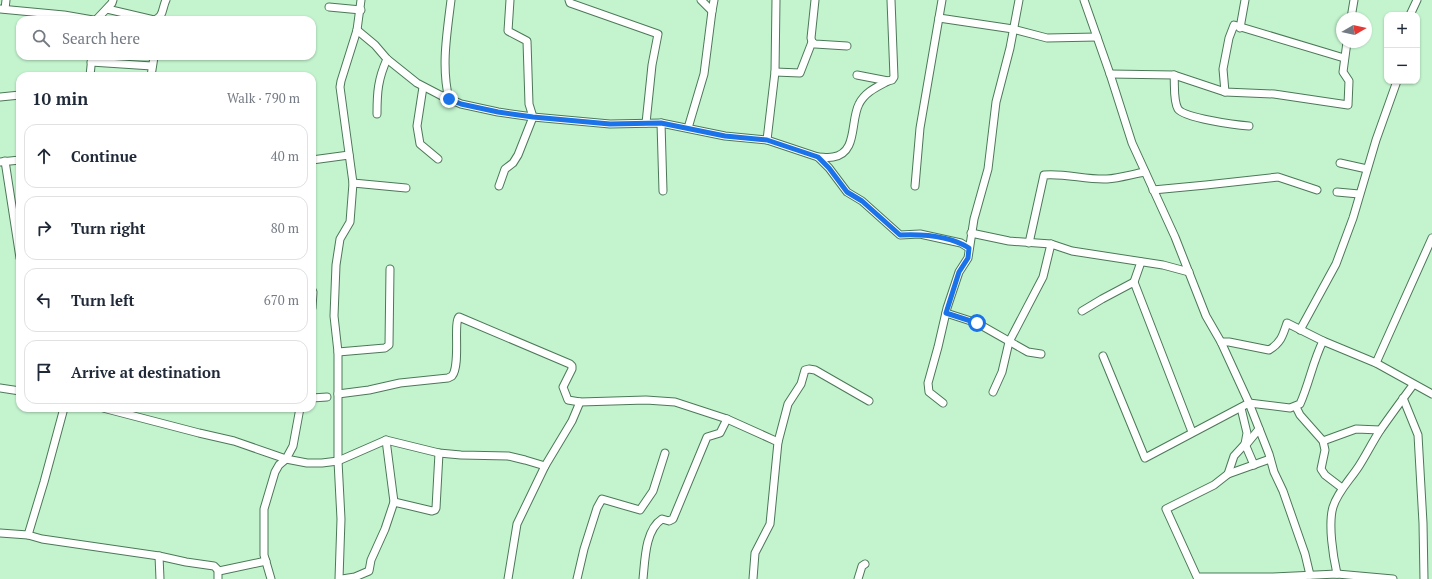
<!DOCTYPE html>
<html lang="en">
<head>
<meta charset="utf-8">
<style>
  :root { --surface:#fff; --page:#f2f2f3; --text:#1f2937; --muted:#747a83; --line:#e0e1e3 }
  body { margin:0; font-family:"PT Serif",serif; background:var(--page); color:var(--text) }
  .controls { position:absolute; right:12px; top:12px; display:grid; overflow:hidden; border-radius:8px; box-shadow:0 1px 3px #0004 }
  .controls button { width:36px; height:36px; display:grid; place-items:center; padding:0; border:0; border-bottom:1px solid var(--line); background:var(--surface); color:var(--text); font:20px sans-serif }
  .compass { position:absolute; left:1336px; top:12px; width:36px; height:36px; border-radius:50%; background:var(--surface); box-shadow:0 1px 3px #0004; rotate:81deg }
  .stop { position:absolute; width:12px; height:12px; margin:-9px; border:3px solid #1a73e8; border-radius:50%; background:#fff }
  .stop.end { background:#1a73e8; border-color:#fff; box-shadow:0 1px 4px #0008 }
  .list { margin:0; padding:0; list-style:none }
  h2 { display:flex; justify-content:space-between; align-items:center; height:52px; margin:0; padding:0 16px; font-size:17px }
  h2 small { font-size:13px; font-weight:400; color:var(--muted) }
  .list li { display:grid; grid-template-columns:26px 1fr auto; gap:12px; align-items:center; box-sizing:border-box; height:64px; margin:0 8px 8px; padding:0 8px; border:1px solid var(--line); border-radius:12px }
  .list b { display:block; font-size:15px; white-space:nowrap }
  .list em { font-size:13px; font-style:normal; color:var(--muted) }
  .icon { flex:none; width:22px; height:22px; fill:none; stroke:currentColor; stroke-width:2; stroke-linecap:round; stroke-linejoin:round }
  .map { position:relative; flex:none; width:1432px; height:579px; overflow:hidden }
  .search { position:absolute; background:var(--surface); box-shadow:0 1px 3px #0004; left:16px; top:16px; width:300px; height:44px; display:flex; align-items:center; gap:10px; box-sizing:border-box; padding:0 14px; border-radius:12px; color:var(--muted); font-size:15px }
  .panel { position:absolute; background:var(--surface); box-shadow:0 1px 3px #0004; left:16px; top:72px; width:300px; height:340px; border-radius:12px }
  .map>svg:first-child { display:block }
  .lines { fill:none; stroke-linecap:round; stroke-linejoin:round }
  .minor-casing { stroke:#4c7858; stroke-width:9 }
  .minor { stroke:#fff; stroke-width:7 }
  .route { stroke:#1a73e8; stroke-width:5 }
</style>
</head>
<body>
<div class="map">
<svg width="1432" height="579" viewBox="0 0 1432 579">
  <rect width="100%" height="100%" fill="#c3f4ce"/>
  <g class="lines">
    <g class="minor-casing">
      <g id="minor">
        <path d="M569 0 570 3 658 34 652 65 646 123"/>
        <path d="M701 0 712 11"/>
        <path d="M815 0 811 38 812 42 815 44 847 46"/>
        <path d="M1084 0 1110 74 1132 143 1175 237 1206 316 1221 342 1249 403 1269 454 1274 472 1283 491 1305 554 1310 575"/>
        <path d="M329 7 361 10"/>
        <path d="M0 9 64 15 93 20"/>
        <path d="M5 9 6 0"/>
        <path d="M107 9 154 20C164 17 162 8 166 0"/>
        <path d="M1410 15 1417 0"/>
        <path d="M939 18 1013 29 1047 38 1097 37"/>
        <path d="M1351 18 1354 0"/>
        <path d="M96 20 112 3 113 0"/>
        <path d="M1240 28 1245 0"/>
        <path d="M357 30 375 45 387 59 417 83 440 95 461 104 498 112 533 117 610 124 661 123 725 136 767 140 818 157 829 168 847 192 862 201 900 235 920 234 961 243 969 248"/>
        <path d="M91 62 152 66"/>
        <path d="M775 72 800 73 812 42"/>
        <path d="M1110 74 1174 75 1225 92 1274 94 1348 105 1349 81 1343 72 1347 42"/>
        <path d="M857 75 888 81 892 80 894 77 891 0"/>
        <path d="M1174 75C1175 85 1173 100 1178 109 1184 118 1236 125 1249 126"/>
        <path d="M90 76 92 56"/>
        <path d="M151 76 154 57 156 56"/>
        <path d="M423 87 417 126 420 144 438 159"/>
        <path d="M1225 92 1223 69 1229 38 1234 25 1344 58"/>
        <path d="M0 97 20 95"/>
        <path d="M449 99C441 67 447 33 451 0"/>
        <path d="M377 114C377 92 378 79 387 59"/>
        <path d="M661 123 663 191"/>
        <path d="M688 128 704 74 712 11 714 0"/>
        <path d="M767 140 775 72 776 0"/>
        <path d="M818 157C823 157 828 158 833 157 858 153 850 121 859 104 865 92 877 87 888 81"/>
        <path d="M312 160 349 155"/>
        <path d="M5 161 20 258"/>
        <path d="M0 162 20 160"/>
        <path d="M1340 163 1367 169"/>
        <path d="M353 183 406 188"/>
        <path d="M499 186 505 169 513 163 518 155 533 117 529 104 527 41 508 31 510 0"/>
        <path d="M915 186 920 128 942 0"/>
        <path d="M1153 190 1206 185 1278 177 1317 190"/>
        <path d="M1337 192 1359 194"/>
        <path d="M971 233 1009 241 1051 244 1072 251 1163 265 1189 272"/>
        <path d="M1029 243 1044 175C1065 173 1086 180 1107 179 1120 178 1133 174 1145 172"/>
        <path d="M1134 282 1141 262"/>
        <path d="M312 290 313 292 312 308"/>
        <path d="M1082 311 1102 299 1134 282 1192 432"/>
        <path d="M946 313 977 323 1028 352 1041 354"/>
        <path d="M1300 330 1336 264 1353 218 1376 140 1397 81"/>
        <path d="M1221 342H1229L1269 350C1281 343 1283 335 1287 323L1323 341 1376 363 1432 394"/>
        <path d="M338 352 385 348 389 345 390 269"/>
        <path d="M1103 356 1145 458 1249 403 1290 408 1300 404C1309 384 1313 361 1323 341"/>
        <path d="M1376 363 1432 238"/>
        <path d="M0 388 20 391"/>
        <path d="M993 392 1002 372 1009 342 1043 277 1051 244"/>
        <path d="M338 394 369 390 400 383 448 378 452 376C461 365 453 323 459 317L570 364 572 366V369L563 387 568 400 580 402 646 400 675 402 727 419 778 442"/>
        <path d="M312 398 327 397"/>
        <path d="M1403 398 1418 435 1423 523 1424 579"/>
        <path d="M943 403 929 392 928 383 938 347 947 308 959 272 968 258 974 219 988 169 996 102 1010 48 1019 0"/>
        <path d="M1296 407 1300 415 1323 441 1325 450 1321 469 1325 475 1342 488"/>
        <path d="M103 408 199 433 234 441 286 459 307 463H322L338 461 386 440 439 453 461 455 508 456 525 460 545 466"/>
        <path d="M1241 408 1247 433 1245 444 1234 456 1228 474 1214 485 1166 509 1197 577H1273L1337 574 1393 579"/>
        <path d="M1323 441 1356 429 1380 430"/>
        <path d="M1245 444 1254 465"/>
        <path d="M1245 446 1259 429"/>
        <path d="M1228 474 1270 459"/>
        <path d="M394 502 432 511 435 510 436 508 439 453"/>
        <path d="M0 533 28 535 42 539 159 556 186 562 214 566 219 571"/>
        <path d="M28 535 44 482 64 408"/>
        <path d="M159 556 160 579"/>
        <path d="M1337 574C1333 556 1328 524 1333 507 1338 491 1350 480 1359 466 1366 455 1372 443 1379 432 1390 416 1402 400 1413 385"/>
        <path d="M218 579V572L219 571 266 561"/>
        <path d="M271 579 264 555V509L275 472 279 465 286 459 293 446 300 408"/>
        <path d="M339 579 341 519 338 461V352L334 316 336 265 340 239 350 222 353 183 340 87 341 81 357 30 361 0"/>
        <path d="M342 579 355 577 369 571 371 560 385 529 394 502 386 440"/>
        <path d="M508 579 517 524 545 466 572 421 580 402"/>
        <path d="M577 579 584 549 597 508 602 499 640 510 653 491 665 453"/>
        <path d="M643 579C645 560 645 530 662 519L669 521 673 519 707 437 720 433 727 419"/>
        <path d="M753 579 755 553 770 524 778 442 788 404 801 384 805 370 809 369 815 370 869 401"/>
        <path d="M858 579 862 566 865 564"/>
      </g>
    </g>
    <use href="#minor" class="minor"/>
  </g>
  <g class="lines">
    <path class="route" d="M449 99 461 104 498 112 533 117 610 124 661 123 725 136 767 140 818 157 829 168 847 192 862 201 900 235C922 234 950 236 969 248L968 258 959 272 946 313 977 323"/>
  </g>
</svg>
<div class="controls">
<button>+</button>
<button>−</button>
</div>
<svg class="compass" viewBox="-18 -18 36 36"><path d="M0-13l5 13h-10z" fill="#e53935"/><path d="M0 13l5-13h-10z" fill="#747a83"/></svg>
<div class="stop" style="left:977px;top:323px"></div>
<div class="stop end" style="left:449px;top:99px"></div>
<div class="search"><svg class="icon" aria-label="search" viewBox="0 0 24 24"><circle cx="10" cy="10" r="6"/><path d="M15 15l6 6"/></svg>Search here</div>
<section class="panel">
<h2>10 min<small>Walk · 790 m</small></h2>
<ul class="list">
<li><svg class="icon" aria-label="ahead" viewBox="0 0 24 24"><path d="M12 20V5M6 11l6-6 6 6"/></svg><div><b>Continue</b></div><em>40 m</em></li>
<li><svg class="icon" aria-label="right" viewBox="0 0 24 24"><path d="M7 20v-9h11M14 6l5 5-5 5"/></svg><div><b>Turn right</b></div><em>80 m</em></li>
<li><svg class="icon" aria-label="left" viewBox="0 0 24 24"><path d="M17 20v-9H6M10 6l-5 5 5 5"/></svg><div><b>Turn left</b></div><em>670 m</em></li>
<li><svg class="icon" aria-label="arrive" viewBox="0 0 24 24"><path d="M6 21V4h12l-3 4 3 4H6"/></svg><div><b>Arrive at destination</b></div></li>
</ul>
</section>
</div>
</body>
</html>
